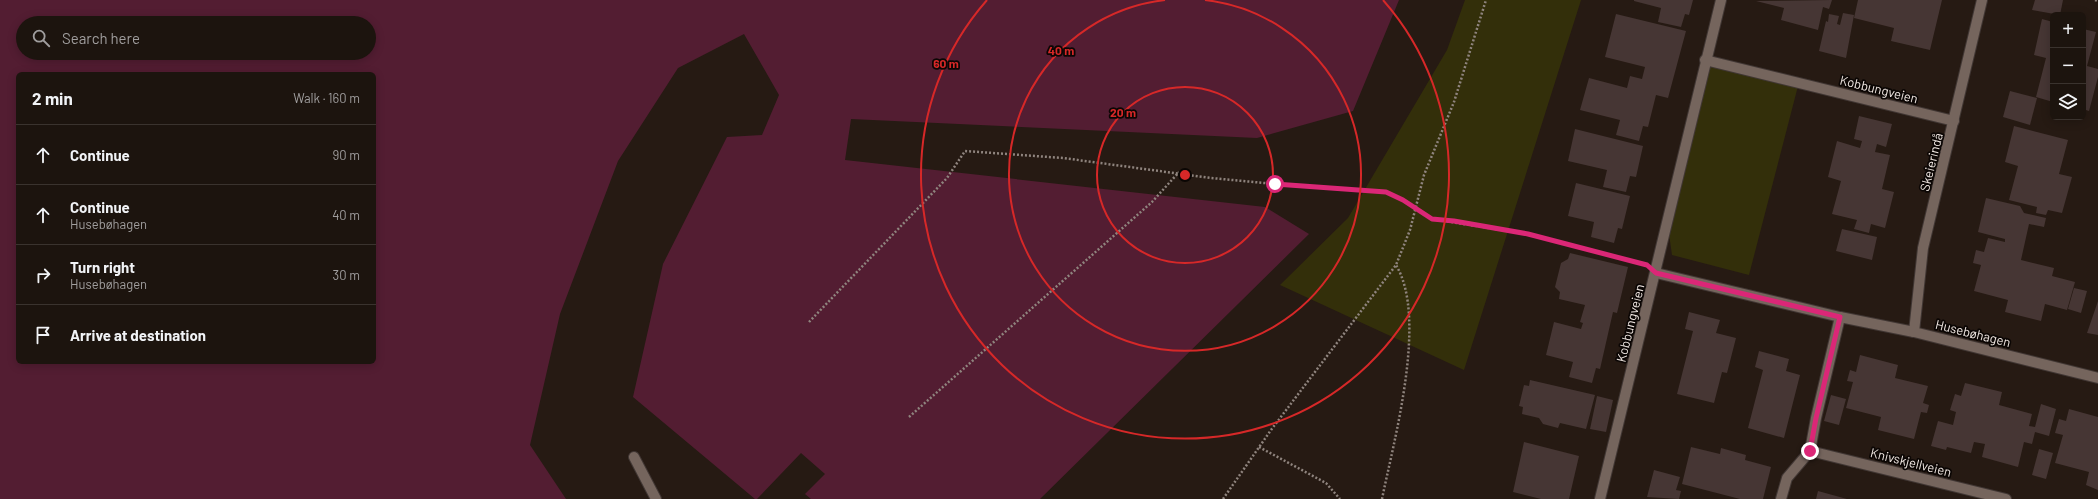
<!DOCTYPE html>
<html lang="en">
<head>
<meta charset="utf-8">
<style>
  :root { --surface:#1c140e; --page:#29211c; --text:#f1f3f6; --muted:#a09e9e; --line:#3a332e }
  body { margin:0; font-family:Barlow,sans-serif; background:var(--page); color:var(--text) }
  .controls { position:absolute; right:12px; top:12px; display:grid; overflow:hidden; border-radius:6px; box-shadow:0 2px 10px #0003 }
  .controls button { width:36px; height:36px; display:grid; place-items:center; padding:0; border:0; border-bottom:1px solid var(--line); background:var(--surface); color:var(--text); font:20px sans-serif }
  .stop { position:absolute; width:12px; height:12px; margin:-9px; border:3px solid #db2777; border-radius:50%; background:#fff }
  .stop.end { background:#db2777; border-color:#fff; box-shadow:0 1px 4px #0008 }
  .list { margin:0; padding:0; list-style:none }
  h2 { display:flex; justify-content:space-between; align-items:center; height:52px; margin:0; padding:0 16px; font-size:17px }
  h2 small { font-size:13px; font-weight:400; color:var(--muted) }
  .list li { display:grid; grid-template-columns:26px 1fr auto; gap:12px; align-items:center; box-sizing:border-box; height:60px; padding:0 16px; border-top:1px solid var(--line) }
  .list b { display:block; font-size:15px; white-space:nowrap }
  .list p { margin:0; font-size:13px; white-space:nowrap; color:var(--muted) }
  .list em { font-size:13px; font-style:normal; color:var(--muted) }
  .icon { flex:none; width:22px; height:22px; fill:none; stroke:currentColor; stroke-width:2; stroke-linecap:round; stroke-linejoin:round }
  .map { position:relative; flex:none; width:2098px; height:499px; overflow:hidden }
  .search { position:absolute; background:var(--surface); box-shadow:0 2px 10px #0003; left:16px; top:16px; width:360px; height:44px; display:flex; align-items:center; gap:10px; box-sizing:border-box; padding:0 14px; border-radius:22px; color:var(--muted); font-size:15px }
  .panel { position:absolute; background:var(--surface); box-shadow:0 2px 10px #0003; left:16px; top:72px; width:360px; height:292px; border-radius:6px }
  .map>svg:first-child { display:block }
  .green { fill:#332f0a }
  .water { fill:#531d32; fill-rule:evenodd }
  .building { fill:#463634 }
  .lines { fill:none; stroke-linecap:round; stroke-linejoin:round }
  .minor-casing { stroke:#413734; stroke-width:12 }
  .tertiary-casing { stroke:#413734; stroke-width:12 }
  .path { stroke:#8f847e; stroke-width:2.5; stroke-dasharray:2 2; stroke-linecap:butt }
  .minor { stroke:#75655d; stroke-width:10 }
  .tertiary { stroke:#75655d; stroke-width:10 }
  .route { stroke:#db2777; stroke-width:5 }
  .ring { fill:none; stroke:#d62828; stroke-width:2 }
  .labels { text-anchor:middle; stroke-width:3.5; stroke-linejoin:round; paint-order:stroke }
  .street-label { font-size:13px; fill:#f1e8e3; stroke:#0b0604 }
  .centre { fill:#d62828; stroke:#0b0604; stroke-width:2 }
  .ring-label { font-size:12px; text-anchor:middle; font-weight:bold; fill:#d62828; stroke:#0b0604; stroke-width:3.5; stroke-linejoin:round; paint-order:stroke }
</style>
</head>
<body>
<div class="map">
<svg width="2098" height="499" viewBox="0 0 2098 499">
  <rect width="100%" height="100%" fill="#261a13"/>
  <g class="green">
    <path d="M1465 0H1581L1464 370 1280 285 1348 218 1447 50Z"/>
    <path d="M1708 62 1798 86 1749 275 1672 255 1668 227Z"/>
  </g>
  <path class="water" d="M0 0H1399L1353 111 1257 138 851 119 845 160 1265 207 1309 234 1040 499H811L805 494 825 474 801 453 757 499H755L633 397 663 264 727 137 762 135 779 95 744 34 678 68 618 161 560 314 530 445 566 499H0ZM23 23H369V53H23ZM18 74H374V362H18Z"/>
  <g class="building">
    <path d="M1634 0H1693L1689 15 1685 14 1681 27 1658 22 1661 8 1634 1Z"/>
    <path d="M1832 0 1829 9 1823 7 1818 30 1781 20 1784 8 1756 1Z"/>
    <path d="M1858 0H1942L1930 50 1891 41 1894 28 1854 18Z"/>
    <path d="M2035 0H2063L2060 15 2032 10Z"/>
    <path d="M1843 13 1854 15 1846 58 1819 51 1826 21 1828 22 1829 14 1839 16 1837 24 1840 25Z"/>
    <path d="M1616 14 1686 31 1668 98 1656 95 1648 127 1643 126 1639 141 1616 135 1620 120 1580 110 1589 78 1627 88 1630 76 1642 79 1645 67 1605 57Z"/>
    <path d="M2042 19 2053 22V102L2036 97 2046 58 2034 55Z"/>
    <path d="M2083 29 2096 32 2087 66 2098 69V77L2089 111 2083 109Z"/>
    <path d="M2010 91 2037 98 2030 125 2003 117Z"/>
    <path d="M1859 116 1892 124 1886 147 1877 144 1875 152 1890 155 1882 189 1894 192 1885 228 1871 224 1869 233 1854 229 1857 220 1832 214 1841 181 1828 177 1837 141 1860 148 1862 141 1854 139Z"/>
    <path d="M2014 126 2068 140 2059 174 2072 177 2062 213 2048 210 2046 215 2036 213 2037 207 2009 200 2018 166 2005 162Z"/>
    <path d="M1575 129 1643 146 1636 177 1630 176 1626 192 1603 187 1607 170 1568 161Z"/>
    <path d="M1576 183 1630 196 1622 229 1618 228 1614 243 1591 237 1594 222 1568 216Z"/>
    <path d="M1986 198 2020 206 2024 213 2046 218 2044 227 2029 224 2021 260 2054 268 2052 276 2075 282 2067 310 2045 304 2041 321 2005 312 2008 300 1974 291 1981 265 1973 263 1976 250 1984 252 1988 238 2005 242V239L1978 232Z"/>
    <path d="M1842 229 1877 237 1872 260 1836 251Z"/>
    <path d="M1570 253 1628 267 1617 313 1613 312 1600 369 1596 368 1592 383 1569 377 1573 362 1546 355 1554 322 1581 329 1583 323 1580 322 1585 305 1559 299 1560 292 1555 287 1561 263 1568 259Z"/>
    <path d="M2074 288 2087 291 2081 313 2068 309Z"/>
    <path d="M2098 301V335L2087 333Z"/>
    <path d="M1689 312 1720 320 1716 333 1736 338 1727 373 1722 372 1714 403 1677 394 1693 331 1685 329Z"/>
    <path d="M1759 351 1789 359 1786 371 1800 375 1784 438 1748 428 1763 370 1755 367Z"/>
    <path d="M1860 355 1898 365 1895 378 1928 386 1923 403 1929 405 1927 413 1921 412 1914 439 1878 430 1881 417 1846 408 1853 382 1847 381 1850 370 1856 372Z"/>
    <path d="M1530 380 1595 395 1586 429 1560 423 1558 428 1543 424 1539 418 1522 414 1523 407 1519 406 1524 385 1529 386Z"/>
    <path d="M1965 383 2002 392 1999 405 2032 414 2029 426 2035 427 2041 404 2056 409 2049 436 2035 432 2032 444 2024 442 2018 467 1982 457 1985 444 1974 442 1971 453 1947 447 1946 450 1931 446 1938 421 1953 425 1956 412 1950 410 1955 394 1961 396Z"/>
    <path d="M1831 395 1846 399 1839 425 1824 421Z"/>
    <path d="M1597 396 1613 400 1606 432 1590 429Z"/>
    <path d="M2069 409 2098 417V490L2086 485 2089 472 2055 463 2063 435 2055 433 2059 419 2066 421Z"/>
    <path d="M1524 442 1579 456 1569 499H1541L1513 492Z"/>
    <path d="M1691 447 1720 454 1721 448 1746 455 1745 460 1771 467 1763 499H1740L1682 484Z"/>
    <path d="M2039 449 2053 453 2046 479 2032 475Z"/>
    <path d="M1654 470 1680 477 1676 490 1681 491 1679 499 1647 497Z"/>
    <path d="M1818 491 1847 499H1816Z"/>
  </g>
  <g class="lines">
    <g class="minor-casing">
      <g id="minor">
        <path d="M1705 60 1954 121"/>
        <path d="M1656 273 1840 317 1914 332"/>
        <path d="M1810 451 2006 499"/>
        <path d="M1810 451 1816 418 1840 317"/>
        <path d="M634 457 656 499"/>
        <path d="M1600 499 1721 0"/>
        <path d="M1781 499 1787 478 1810 451"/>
      </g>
    </g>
    <g class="tertiary-casing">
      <path id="tertiary" d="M1982 0 1923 248 1914 332 2098 378"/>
    </g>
    <g class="path">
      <path d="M2095 0 2098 1"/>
      <path d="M809 322 947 178 965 151 1063 158 1211 178 1275 184 1386 192 1403 200 1432 219 1527 234 1637 262"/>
      <path d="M909 417 1152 202 1179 172"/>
      <path d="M1259 447 1326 483 1340 499"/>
      <path d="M1223 499 1271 430 1396 265 1410 230 1424 175 1454 102 1486 0"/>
      <path d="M1382 499C1394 440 1428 318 1396 265"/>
    </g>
    <use href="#minor" class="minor"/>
    <use href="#tertiary" class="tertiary"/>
  </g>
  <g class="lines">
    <path class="route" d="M1275 184 1386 192 1403 200 1432 219 1454 221 1528 234 1647 265 1656 273 1840 317 1816 418 1810 451"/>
  </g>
  <g class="ring">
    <circle cx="1185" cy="175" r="88"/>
    <path d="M1205 0A176 176 0 1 1 1165 0"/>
    <path d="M1383 0A264 264 0 1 1 987 0"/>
  </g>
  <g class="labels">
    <g class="street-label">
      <text transform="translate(1879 89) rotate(14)" y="5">Kobbungveien</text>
      <text transform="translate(1931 162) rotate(-76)" y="5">Skeierindå</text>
      <text transform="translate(1630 323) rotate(-76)" y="5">Kobbungveien</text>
      <text transform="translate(1973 333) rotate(14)" y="5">Husebøhagen</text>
      <text transform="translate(1911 462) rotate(14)" y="5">Knivskjellveien</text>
    </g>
  </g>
  <circle cx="1185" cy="175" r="6" class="centre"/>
  <g class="ring-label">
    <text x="1061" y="55">40 m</text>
    <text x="946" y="68">60 m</text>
    <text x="1123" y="117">20 m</text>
  </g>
</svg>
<div class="controls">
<button>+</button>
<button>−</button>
<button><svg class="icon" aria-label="layers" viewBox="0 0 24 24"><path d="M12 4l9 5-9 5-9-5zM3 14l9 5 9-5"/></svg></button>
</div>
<div class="stop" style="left:1275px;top:184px"></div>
<div class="stop end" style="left:1810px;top:451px"></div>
<div class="search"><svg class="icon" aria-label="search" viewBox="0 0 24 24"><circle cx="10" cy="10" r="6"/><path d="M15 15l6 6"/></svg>Search here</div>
<section class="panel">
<h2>2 min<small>Walk · 160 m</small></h2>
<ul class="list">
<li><svg class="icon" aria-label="ahead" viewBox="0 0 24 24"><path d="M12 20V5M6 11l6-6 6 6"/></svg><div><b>Continue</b></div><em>90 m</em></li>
<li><svg class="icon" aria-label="ahead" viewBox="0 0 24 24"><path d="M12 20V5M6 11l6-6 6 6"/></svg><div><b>Continue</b><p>Husebøhagen</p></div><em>40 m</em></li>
<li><svg class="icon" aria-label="right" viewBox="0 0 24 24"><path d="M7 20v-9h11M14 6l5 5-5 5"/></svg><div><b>Turn right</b><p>Husebøhagen</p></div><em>30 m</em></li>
<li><svg class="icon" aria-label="arrive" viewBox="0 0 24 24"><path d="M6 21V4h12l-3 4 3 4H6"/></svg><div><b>Arrive at destination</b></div></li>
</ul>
</section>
</div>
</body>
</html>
